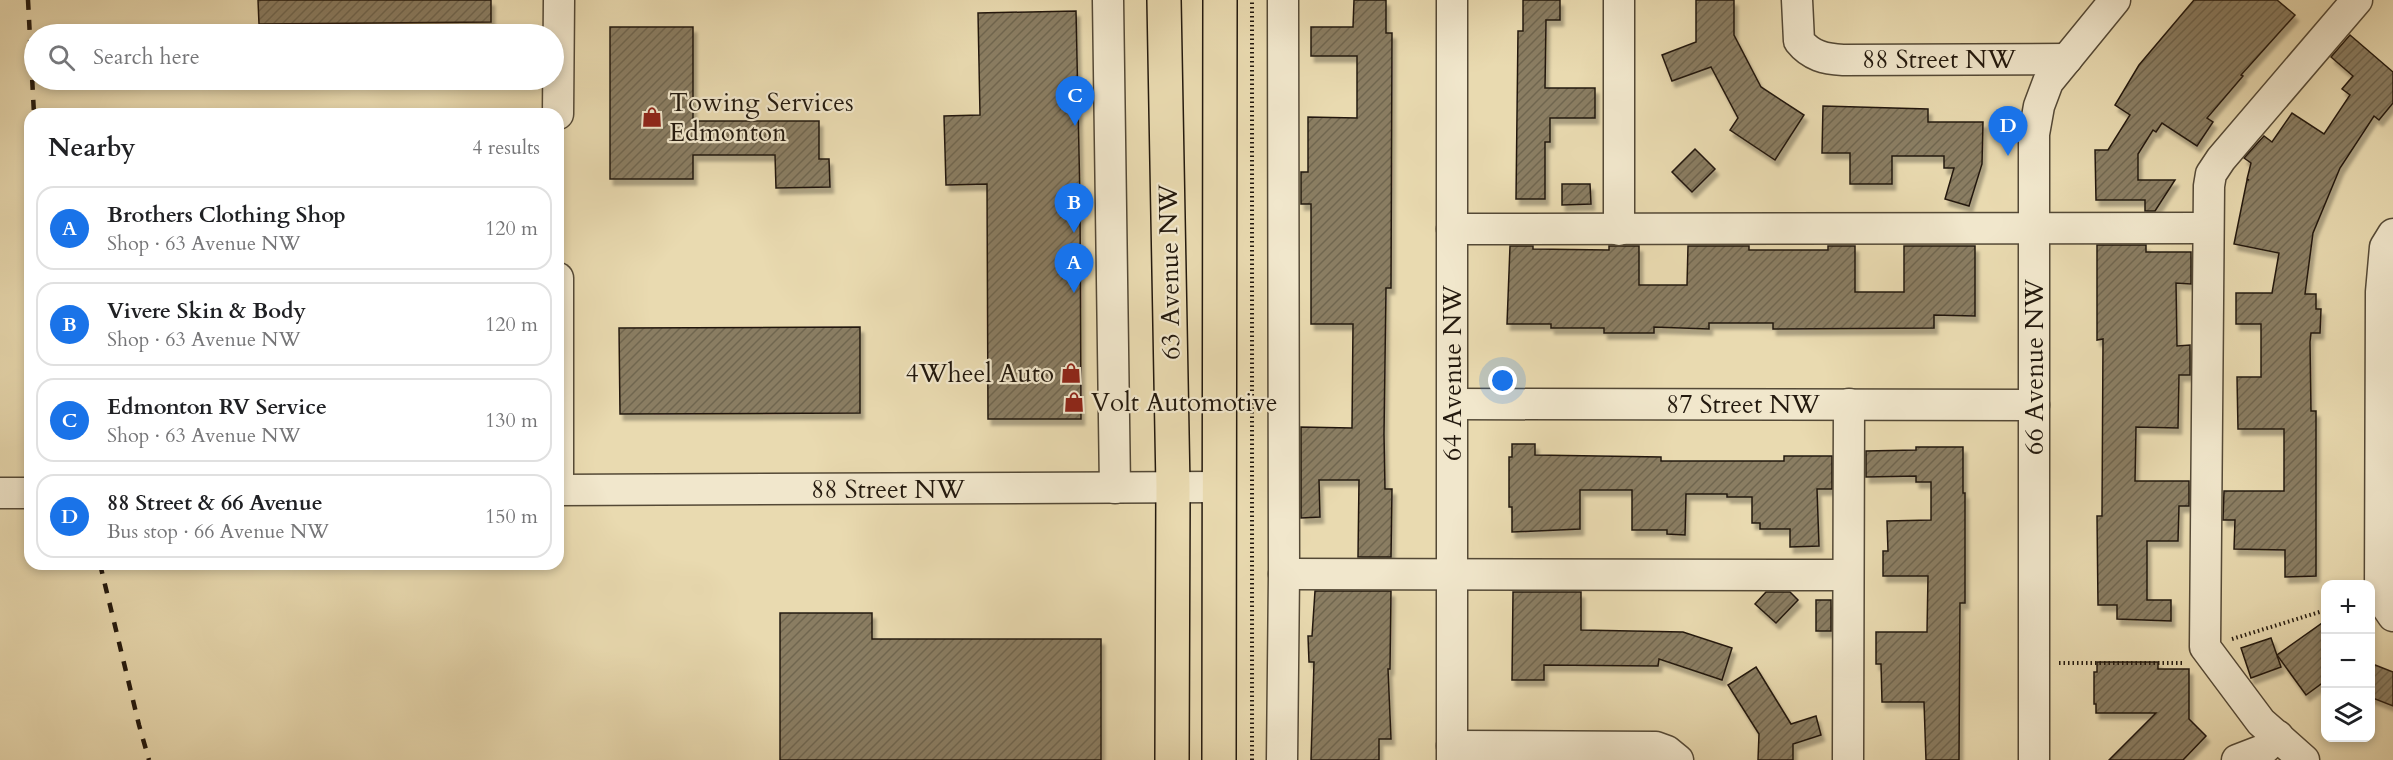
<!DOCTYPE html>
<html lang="en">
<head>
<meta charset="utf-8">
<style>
  :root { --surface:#fff; --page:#f2f2f2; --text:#202124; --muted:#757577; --line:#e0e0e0; --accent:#1a73e8 }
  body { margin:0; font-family:Cardo,serif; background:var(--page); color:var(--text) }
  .controls { position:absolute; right:18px; bottom:18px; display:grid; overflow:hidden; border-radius:12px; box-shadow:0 3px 9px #0003 }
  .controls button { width:54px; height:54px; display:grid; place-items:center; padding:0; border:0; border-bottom:2px solid var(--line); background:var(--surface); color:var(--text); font:30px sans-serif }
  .you { position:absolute; left:1503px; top:381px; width:21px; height:21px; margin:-15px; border:4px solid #fff; border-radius:50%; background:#1a73e8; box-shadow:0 0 0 9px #1a73e833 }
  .badge { display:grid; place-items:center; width:39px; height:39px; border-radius:50%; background:var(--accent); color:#fff; font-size:20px; font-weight:700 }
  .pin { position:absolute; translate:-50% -50px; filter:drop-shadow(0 2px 3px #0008) }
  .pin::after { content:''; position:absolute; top:32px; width:21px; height:18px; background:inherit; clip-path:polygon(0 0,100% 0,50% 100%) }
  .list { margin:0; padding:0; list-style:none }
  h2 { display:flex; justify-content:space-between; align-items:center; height:78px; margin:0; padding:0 24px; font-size:26px }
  h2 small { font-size:20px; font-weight:400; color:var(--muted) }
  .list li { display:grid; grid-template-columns:39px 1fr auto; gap:18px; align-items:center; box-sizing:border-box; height:84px; margin:0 12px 12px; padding:0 12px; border:2px solid var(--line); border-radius:18px }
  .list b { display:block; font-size:22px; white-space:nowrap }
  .list p { margin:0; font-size:20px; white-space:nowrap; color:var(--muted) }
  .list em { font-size:20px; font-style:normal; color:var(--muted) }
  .icon { flex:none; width:33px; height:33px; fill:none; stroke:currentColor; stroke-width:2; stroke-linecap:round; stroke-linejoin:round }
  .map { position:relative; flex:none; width:2393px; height:760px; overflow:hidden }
  .search { position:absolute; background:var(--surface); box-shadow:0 3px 9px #0003; left:24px; top:24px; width:540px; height:66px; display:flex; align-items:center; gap:15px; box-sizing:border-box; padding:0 21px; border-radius:33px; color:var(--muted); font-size:22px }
  .panel { position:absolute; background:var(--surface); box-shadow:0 3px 9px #0003; left:24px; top:108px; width:540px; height:462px; border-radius:18px }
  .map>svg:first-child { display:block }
  .building { fill:url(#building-hatch); stroke:#23190e; stroke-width:1.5; filter:url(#shadow) }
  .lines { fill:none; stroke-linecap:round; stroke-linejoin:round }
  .minor-casing { stroke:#544936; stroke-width:33 }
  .major-casing { stroke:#23190e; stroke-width:36 }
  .path { stroke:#23190e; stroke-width:4; stroke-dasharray:1.5 3; stroke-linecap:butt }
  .minor { stroke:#f1e7cc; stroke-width:30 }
  .major { stroke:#e9dab0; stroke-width:33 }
  .rail { stroke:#23190e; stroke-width:4.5; stroke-dasharray:10 10; stroke-linecap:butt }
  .labels { text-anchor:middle; stroke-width:4.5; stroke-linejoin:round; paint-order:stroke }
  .street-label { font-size:26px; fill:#23190e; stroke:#f1e7cc }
  .poi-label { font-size:26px; fill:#23190e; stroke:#f1e7cc; text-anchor:start }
</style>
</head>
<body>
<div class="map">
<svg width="2393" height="760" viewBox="0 0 2393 760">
  <defs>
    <pattern id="building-hatch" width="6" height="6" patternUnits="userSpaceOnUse" patternTransform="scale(1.5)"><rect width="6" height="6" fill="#8a7d62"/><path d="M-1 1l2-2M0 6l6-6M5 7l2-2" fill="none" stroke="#70664f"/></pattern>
    <filter id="shadow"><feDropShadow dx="3.5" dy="6" stdDeviation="1.5" flood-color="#0004"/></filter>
  </defs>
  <rect width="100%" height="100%" fill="#e9dab0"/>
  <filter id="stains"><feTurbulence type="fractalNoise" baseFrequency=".00333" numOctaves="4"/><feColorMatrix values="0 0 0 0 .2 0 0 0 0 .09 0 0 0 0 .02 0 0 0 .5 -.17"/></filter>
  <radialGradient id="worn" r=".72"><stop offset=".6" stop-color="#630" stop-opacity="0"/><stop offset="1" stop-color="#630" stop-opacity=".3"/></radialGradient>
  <g class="building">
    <path d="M258 0H491V22L259 24Z"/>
    <path d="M1354 0H1386V33H1392L1391 288H1386L1384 434 1385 489H1392L1391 557H1358L1359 480H1319L1320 517 1301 518V427L1352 428 1353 324H1311V204H1301V172H1308V117L1357 118V56H1311V27H1353Z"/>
    <path d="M1523 0H1560V20H1546L1545 88H1595V118H1550V142H1545V199H1516L1518 31H1523Z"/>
    <path d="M1696 0H1734V35L1761 87 1804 115 1775 160 1730 130 1738 118 1711 67 1672 81 1662 55 1696 42Z"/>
    <path d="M2194 0H2277L2295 15 2241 75 2243 76 2207 118 2213 122 2197 146 2162 123 2156 132 2153 130 2138 154V180H2175L2155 211H2145V200H2096L2095 150H2108L2130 115 2115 105 2139 65Z"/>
    <path d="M1076 11 1080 200 1081 419H988L987 184 946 185 944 116 980 115 978 13Z"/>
    <path d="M610 27H693V121H819V159H829L830 187 776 188 775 155H693V179H610Z"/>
    <path d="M2350 35 2393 72V103L2379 120 2374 116 2340 168 2313 233 2305 294H2316V309H2321L2320 333H2311L2310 342 2311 411H2316V576L2285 577V550L2234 549 2235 520H2223L2224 491H2284V429H2238L2237 377H2261V324H2236V293H2272L2279 253 2234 244 2247 180H2249L2247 179 2251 163 2244 158 2264 136 2272 142 2292 113 2324 134 2350 95 2342 89 2353 76 2331 57Z"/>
    <path d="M1823 106 1928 109V122H1983L1982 164 1969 206 1945 199 1954 168H1944V156H1892V184H1850V153H1822Z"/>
    <path d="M1695 149 1715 169 1692 192 1672 172Z"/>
    <path d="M1562 184H1590L1591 204 1562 205Z"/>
    <path d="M2097 245H2146V252H2191V284L2176 283 2177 346 2190 345V375H2179L2178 428 2136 427 2135 481H2189V506H2179L2178 541H2147V600H2171V621L2117 619V605H2098L2097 516H2102L2103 339 2097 340Z"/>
    <path d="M1510 246H1533V249L1609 250V246H1639V285H1687L1688 246H1749V250H1828V246H1855V292H1904V246H1975V316L1934 315V328L1773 329V323H1709V329L1654 327V333H1604V328H1551V324H1507Z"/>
    <path d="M860 327V413L620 414 619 328Z"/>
    <path d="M1512 444H1535V455L1661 457V461H1784V456H1832V489H1817L1819 546 1790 547V529H1760V523H1752V497H1727V494H1686L1685 535 1667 534V530H1632V490H1580V529L1512 532V507H1509V457H1512Z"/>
    <path d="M1916 447H1963V493H1965V603H1960L1959 760H1926L1924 702H1882L1881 664H1876V632H1927L1928 576H1883V551H1888L1887 521 1931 520V482H1916V476L1866 477V451L1916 450Z"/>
    <path d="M1315 591H1391L1390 669H1388L1391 739H1379V760H1311L1314 662H1309L1308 636H1312Z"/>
    <path d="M1513 592H1581V630L1683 632 1732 648 1722 680 1659 659 1658 666 1544 665V680H1512Z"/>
    <path d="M1766 592H1790L1798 600 1776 623 1755 604Z"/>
    <rect x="1816" y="600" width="15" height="31"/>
    <path d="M780 613H872V639H1101V760H780Z"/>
    <path d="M2325 621V681L2306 695 2277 655Z"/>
    <path d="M2271 638 2281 667 2251 678 2241 648Z"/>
    <path d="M2097 662H2158V669H2189V719L2206 736 2183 760H2109L2156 713H2096V704H2094V672H2097Z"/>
    <path d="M2370 663 2393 672V706L2370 697Z"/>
    <path d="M1756 667 1791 724 1816 716 1821 735 1793 744V760H1758L1759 734 1728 685Z"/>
  </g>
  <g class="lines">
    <g class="minor-casing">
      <g id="minor">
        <path d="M1108 0 1115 488"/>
        <path d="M1619 0V230"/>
        <path d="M1797 0 1799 41C1811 56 1825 59 1843 60L2067 59"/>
        <path d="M558 114 559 0"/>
        <path d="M1452 229 2208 228"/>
        <path d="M2393 234 2385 247 2381 292 2380 597 2393 616"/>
        <path d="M558 278V490"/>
        <path d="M1453 404 2034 405"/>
        <path d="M558 490 1218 487"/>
        <path d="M0 493H30"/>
        <path d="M1284 574 1848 575"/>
        <path d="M1452 746 1656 747 1667 751 1678 760"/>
        <path d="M1282 760 1284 574 1283 0"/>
        <path d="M1452 760V0"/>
        <path d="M1848 760 1849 404"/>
        <path d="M2034 760V134L2039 106 2048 82 2115 0"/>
        <path d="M2237 760 2263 750 2278 736"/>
        <path d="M2304 760 2261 722 2205 647 2209 186 2211 174 2221 159 2357 0"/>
      </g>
    </g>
    <g class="major-casing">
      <g id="major">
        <path d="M1164 0 1173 487 1172 760"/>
        <path d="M1219 760 1220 0"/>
      </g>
    </g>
    <g class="path">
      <path d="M2232 639 2326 610"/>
      <path d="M2059 663H2184"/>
      <path d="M1252 760V0"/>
    </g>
    <use href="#minor" class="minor"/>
    <use href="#major" class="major"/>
    <g class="rail">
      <path d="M28 0 34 114"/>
      <path d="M100 564 139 725 149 760"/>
    </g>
  </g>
  <defs>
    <g id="shop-bare" transform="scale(1.62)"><path d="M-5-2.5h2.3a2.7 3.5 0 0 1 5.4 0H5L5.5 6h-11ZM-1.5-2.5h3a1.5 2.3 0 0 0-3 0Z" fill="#8f2418" stroke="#f1e7cc" stroke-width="2.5" paint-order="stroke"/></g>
  </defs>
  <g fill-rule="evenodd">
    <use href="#shop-bare" x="652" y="117"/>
    <use href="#shop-bare" x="1071" y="373"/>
    <use href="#shop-bare" x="1074" y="402"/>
  </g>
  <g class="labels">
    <g class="street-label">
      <text x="1939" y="68">88 Street NW</text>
      <text transform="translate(1169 272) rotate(-91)" y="9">63 Avenue NW</text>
      <text transform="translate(2034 367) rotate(-90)" y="9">66 Avenue NW</text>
      <text transform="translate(1452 373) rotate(-90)" y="9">64 Avenue NW</text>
      <text x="1743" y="413">87 Street NW</text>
      <text x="888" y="498">88 Street NW</text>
    </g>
    <g class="poi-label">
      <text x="669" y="111">Towing Services<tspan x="669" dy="30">Edmonton</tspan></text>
      <text x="1054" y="382" text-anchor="end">4Wheel Auto</text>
      <text x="1091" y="411">Volt Automotive</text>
    </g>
  </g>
  <rect width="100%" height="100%" filter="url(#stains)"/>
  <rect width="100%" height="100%" fill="url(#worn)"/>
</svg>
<div class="controls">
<button>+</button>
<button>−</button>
<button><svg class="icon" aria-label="layers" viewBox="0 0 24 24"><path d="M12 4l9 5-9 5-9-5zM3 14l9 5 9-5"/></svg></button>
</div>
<div class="you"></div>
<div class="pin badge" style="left:1074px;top:293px">A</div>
<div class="pin badge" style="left:1074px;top:233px">B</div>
<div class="pin badge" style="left:1075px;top:126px">C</div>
<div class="pin badge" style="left:2008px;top:156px">D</div>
<div class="search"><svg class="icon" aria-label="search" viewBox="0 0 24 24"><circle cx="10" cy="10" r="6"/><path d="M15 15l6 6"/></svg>Search here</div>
<section class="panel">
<h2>Nearby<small>4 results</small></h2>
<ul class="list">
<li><span class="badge">A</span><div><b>Brothers Clothing Shop</b><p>Shop · 63 Avenue NW</p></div><em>120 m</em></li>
<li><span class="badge">B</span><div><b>Vivere Skin &amp; Body</b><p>Shop · 63 Avenue NW</p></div><em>120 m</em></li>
<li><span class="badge">C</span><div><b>Edmonton RV Service</b><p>Shop · 63 Avenue NW</p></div><em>130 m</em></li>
<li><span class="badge">D</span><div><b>88 Street &amp; 66 Avenue</b><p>Bus stop · 66 Avenue NW</p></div><em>150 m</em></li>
</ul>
</section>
</div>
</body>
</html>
